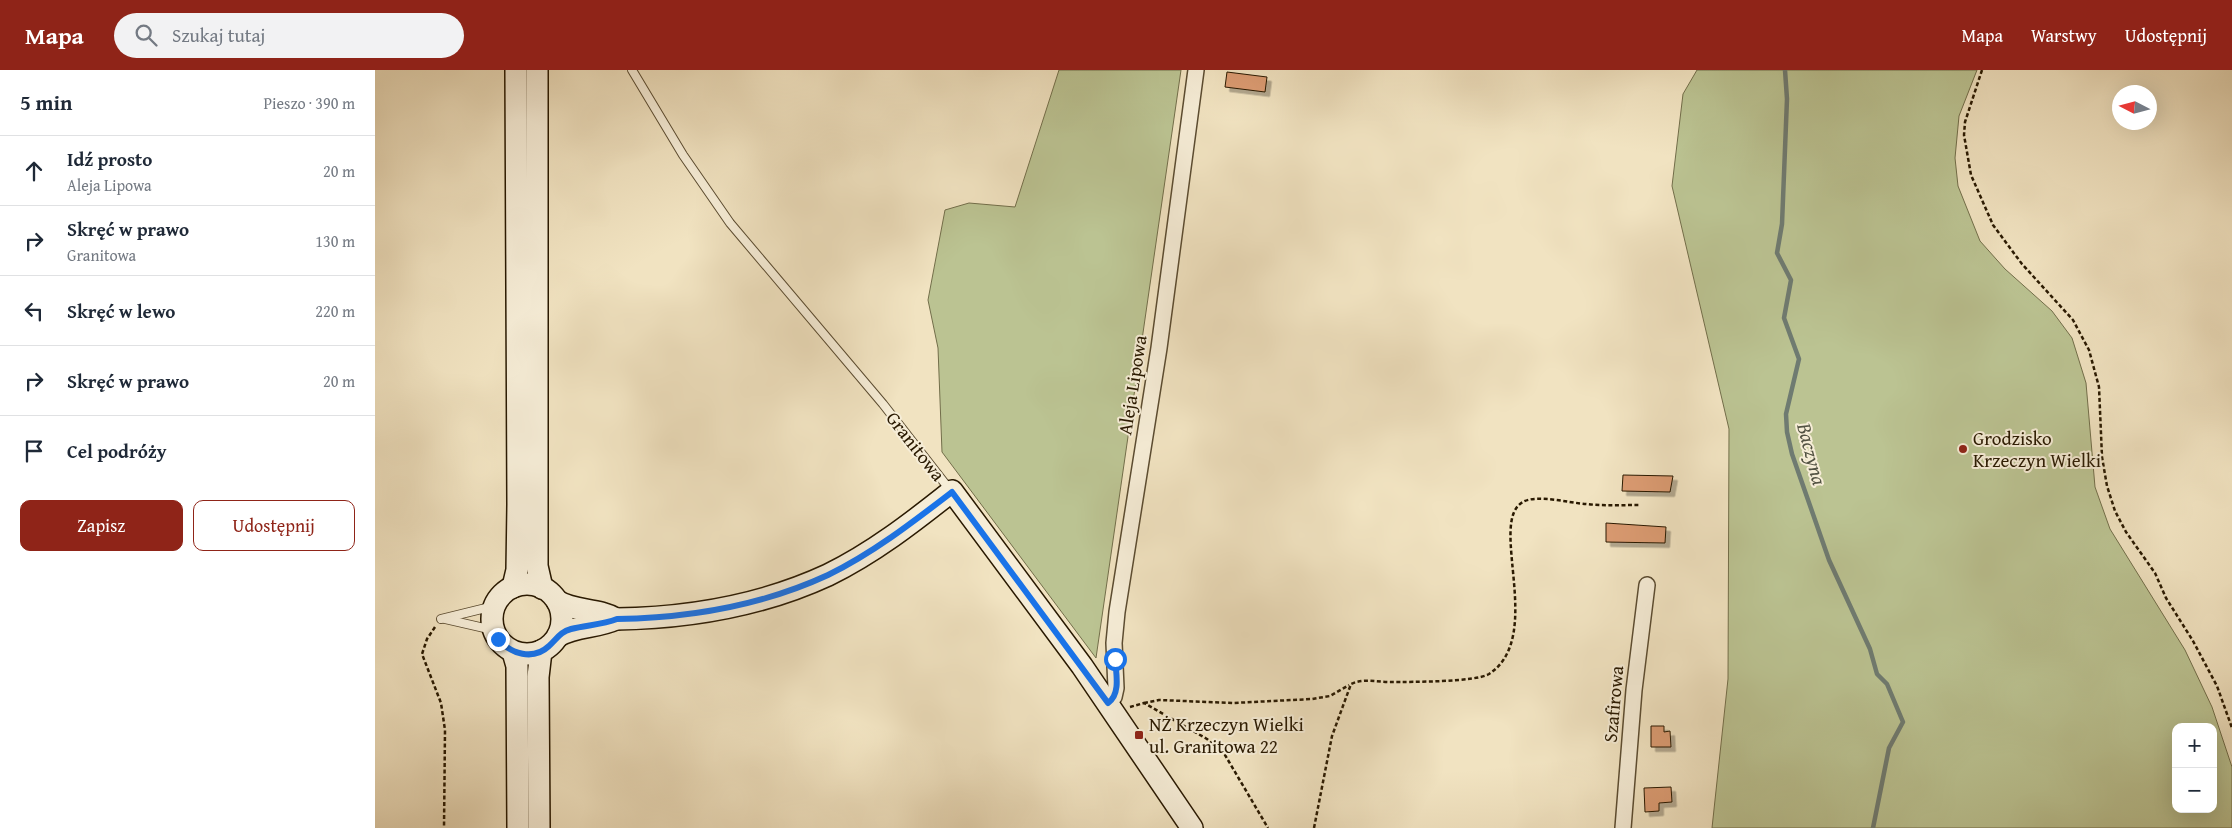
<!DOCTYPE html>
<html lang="pl">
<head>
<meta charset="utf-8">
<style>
  :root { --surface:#fff; --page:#f2f2f3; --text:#1f2937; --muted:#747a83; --line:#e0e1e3; --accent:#8f2418 }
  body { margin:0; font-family:"Gentium Book Plus",serif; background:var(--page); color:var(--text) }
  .controls { position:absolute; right:15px; bottom:15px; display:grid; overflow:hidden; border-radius:10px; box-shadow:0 5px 20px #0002 }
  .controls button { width:45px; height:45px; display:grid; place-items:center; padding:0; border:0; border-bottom:1px solid var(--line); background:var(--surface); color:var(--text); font:25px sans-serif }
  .compass { position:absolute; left:1737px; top:15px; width:45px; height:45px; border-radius:50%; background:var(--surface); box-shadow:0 5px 20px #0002; rotate:276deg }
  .stop { position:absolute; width:15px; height:15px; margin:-11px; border:4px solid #1a73e8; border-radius:50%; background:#fff }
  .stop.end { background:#1a73e8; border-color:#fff; box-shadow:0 1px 5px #0008 }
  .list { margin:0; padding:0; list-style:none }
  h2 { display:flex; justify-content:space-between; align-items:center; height:65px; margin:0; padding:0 20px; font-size:21px }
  h2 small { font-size:16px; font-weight:400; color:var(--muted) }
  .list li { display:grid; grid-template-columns:32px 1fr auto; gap:15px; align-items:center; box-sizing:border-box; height:70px; padding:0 20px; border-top:1px solid var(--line) }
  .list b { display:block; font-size:19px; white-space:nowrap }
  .list p { margin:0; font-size:16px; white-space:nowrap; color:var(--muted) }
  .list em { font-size:16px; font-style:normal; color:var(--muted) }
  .actions { display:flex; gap:10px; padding:15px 20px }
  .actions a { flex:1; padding:11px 0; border:1px solid var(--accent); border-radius:10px; text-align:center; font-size:18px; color:var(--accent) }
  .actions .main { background:var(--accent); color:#fff }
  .icon { flex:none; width:28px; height:28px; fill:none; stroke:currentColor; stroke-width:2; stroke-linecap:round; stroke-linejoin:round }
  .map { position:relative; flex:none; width:1857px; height:758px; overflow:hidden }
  header { display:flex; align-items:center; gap:30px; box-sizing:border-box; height:70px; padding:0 25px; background:var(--accent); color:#fff }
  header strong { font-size:24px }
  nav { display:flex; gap:28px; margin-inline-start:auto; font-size:18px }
  .search { width:350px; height:45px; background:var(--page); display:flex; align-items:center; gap:12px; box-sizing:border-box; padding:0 18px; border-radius:28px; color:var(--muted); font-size:19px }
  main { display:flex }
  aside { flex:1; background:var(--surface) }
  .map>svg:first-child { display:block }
  .green { fill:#bbc392; stroke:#726e4a; fill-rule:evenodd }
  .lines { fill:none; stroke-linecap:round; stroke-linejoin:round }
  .stream { stroke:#6f7b71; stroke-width:4.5 }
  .building { fill:#db9b72; stroke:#291901; filter:url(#shadow) }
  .lane-casing { stroke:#5b4c31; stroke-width:10 }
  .street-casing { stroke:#5b4c31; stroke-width:18 }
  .secondary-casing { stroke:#291901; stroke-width:24 }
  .path { stroke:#291901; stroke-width:2.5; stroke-dasharray:4 2.5; stroke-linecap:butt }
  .lane { stroke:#f6edd7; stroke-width:8 }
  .street { stroke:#f6edd7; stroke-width:15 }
  .secondary { stroke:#f6edd7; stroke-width:21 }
  .route { stroke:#1a73e8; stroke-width:6 }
  .poi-dot { fill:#8f2418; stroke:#f6edd7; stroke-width:2 }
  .labels { text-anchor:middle; stroke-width:4; stroke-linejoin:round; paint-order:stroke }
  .street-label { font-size:19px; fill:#291901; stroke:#f6edd7 }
  .poi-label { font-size:19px; fill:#291901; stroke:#f6edd7; text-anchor:start }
  .water-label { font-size:20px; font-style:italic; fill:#525242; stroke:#f6edd7 }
</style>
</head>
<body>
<header>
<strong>Mapa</strong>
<div class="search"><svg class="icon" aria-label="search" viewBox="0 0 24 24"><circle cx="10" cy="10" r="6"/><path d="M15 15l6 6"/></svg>Szukaj tutaj</div>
<nav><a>Mapa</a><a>Warstwy</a><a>Udostępnij</a></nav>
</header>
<main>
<aside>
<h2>5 min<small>Pieszo · 390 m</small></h2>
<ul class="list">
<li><svg class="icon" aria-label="ahead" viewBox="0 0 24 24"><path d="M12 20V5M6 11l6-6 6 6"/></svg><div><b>Idź prosto</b><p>Aleja Lipowa</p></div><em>20 m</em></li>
<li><svg class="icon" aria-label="right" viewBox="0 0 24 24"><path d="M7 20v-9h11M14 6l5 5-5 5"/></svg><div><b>Skręć w prawo</b><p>Granitowa</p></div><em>130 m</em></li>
<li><svg class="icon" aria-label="left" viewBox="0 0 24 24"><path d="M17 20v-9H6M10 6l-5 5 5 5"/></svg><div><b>Skręć w lewo</b></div><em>220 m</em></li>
<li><svg class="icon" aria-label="right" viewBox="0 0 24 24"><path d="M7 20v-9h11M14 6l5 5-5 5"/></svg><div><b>Skręć w prawo</b></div><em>20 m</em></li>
<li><svg class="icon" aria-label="arrive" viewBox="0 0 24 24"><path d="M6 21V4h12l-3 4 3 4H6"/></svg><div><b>Cel podróży</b></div></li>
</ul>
<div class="actions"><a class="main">Zapisz</a><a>Udostępnij</a></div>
</aside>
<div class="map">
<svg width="1857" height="758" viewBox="0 0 1857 758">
  <defs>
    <filter id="shadow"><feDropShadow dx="4.5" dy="4.5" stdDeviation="0" flood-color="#0004"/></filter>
  </defs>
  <rect width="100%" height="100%" fill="#f1e3c1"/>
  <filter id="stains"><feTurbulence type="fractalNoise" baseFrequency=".004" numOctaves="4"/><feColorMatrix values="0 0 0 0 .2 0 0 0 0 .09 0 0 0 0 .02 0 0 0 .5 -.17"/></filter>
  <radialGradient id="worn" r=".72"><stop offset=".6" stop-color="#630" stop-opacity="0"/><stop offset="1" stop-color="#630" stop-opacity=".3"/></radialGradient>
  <g class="green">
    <path d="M684 0H806L721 588 567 382 563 278 553 230 570 140 594 133 640 137Z"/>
    <path d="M1322 0H1602L1584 46 1580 88 1583 116 1605 171 1630 199 1677 241 1697 268 1711 313 1720 417 1735 459 1810 580 1837 637 1857 697V758H1337L1353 609 1354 359 1297 116 1308 24ZM1801 657H1838V739H1801Z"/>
  </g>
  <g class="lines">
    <path class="stream" d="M1410 0 1412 29 1407 154 1402 183 1416 210 1409 248 1424 289 1411 344 1412 362 1417 384 1454 490 1495 579 1502 604 1512 614 1528 652 1514 678 1498 758"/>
  </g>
  <g class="building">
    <path d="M852 2 892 7 890 22 850 17Z"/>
    <path d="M1248 405 1298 406 1295 422 1247 421Z"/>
    <path d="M1231 453 1291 457 1290 473 1231 472Z"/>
    <path d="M1276 656H1289V662L1295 661 1296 677H1276Z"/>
    <path d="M1296 717 1297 732 1284 733V741L1270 742 1269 718Z"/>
  </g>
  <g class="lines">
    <g class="lane-casing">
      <g id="lane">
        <path d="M257 0 308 85 355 153 508 334 575 420"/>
        <path d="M66 549 119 536"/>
        <path d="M70 549 118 560"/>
      </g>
    </g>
    <g class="street-casing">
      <g id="street">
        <path d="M733 633 739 627 741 618 739 573 742 542 784 278 821 0"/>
        <path d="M1248 758 1259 620 1272 515"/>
      </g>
    </g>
    <g class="secondary-casing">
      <g id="secondary">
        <path d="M162 0V496L167 518"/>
        <circle cx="152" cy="549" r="35"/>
        <path d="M138 517 142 500 143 435 141 0"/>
        <path d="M182 531C200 542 223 538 241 549"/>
        <path d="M183 566C201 555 222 558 241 549 315 548 386 536 453 505 498 483 538 452 577 421L707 596 817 758"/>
        <path d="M138 582 142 596 143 758"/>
        <path d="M164 758 163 607 166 581"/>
      </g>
    </g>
    <g class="path">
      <path d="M1607 0 1590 52 1589 65 1596 105 1618 155 1647 194 1698 250 1714 280 1724 317 1727 387 1732 416 1740 441 1751 462 1780 503 1791 528 1818 571 1842 616 1857 658"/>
      <path d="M60 557 52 569 47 584 66 633 70 660 69 758"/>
      <path d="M769 633 784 630 858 633 937 629 955 626 974 615"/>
      <path d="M755 637 769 633 832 669 850 685 893 758"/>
      <path d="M939 758 957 666 976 614C989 608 1002 612 1016 612 1035 612 1101 612 1114 604 1171 567 1112 451 1148 432 1161 424 1195 433 1211 434 1229 436 1247 435 1264 435"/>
    </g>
    <use href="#lane" class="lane"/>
    <use href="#street" class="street"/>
    <use href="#secondary" class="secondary"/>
  </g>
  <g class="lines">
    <path class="route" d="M123 569C136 584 158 591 174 576 182 569 185 562 196 559 211 555 227 555 242 549 315 548 386 536 453 505 498 483 538 452 577 422L733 633C746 624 741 603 740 589"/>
  </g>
  <g class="poi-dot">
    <circle cx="1588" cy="379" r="5"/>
    <rect x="759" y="660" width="10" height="10" rx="2.5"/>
  </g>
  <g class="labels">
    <g class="street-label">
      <text transform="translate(757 315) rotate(-81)" y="7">Aleja Lipowa</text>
      <text transform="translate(541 376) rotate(52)" y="7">Granitowa</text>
      <text transform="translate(1238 634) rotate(-85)" y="7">Szafirowa</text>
    </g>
    <g class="poi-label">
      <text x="1598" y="375">Grodzisko<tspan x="1598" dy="22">Krzeczyn Wielki</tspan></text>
      <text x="774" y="661">NŻ Krzeczyn Wielki<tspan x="774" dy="22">ul. Granitowa 22</tspan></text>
    </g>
    <g class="water-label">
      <text transform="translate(1437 384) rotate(75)" y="7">Baczyna</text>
    </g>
  </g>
  <rect width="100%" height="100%" filter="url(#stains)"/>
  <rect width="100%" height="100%" fill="url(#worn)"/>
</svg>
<div class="controls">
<button>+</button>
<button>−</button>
</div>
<svg class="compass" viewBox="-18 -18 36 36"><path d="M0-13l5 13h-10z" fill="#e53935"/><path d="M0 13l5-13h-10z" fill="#747a83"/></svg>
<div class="stop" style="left:740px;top:589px"></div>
<div class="stop end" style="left:123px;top:569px"></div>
</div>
</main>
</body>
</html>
